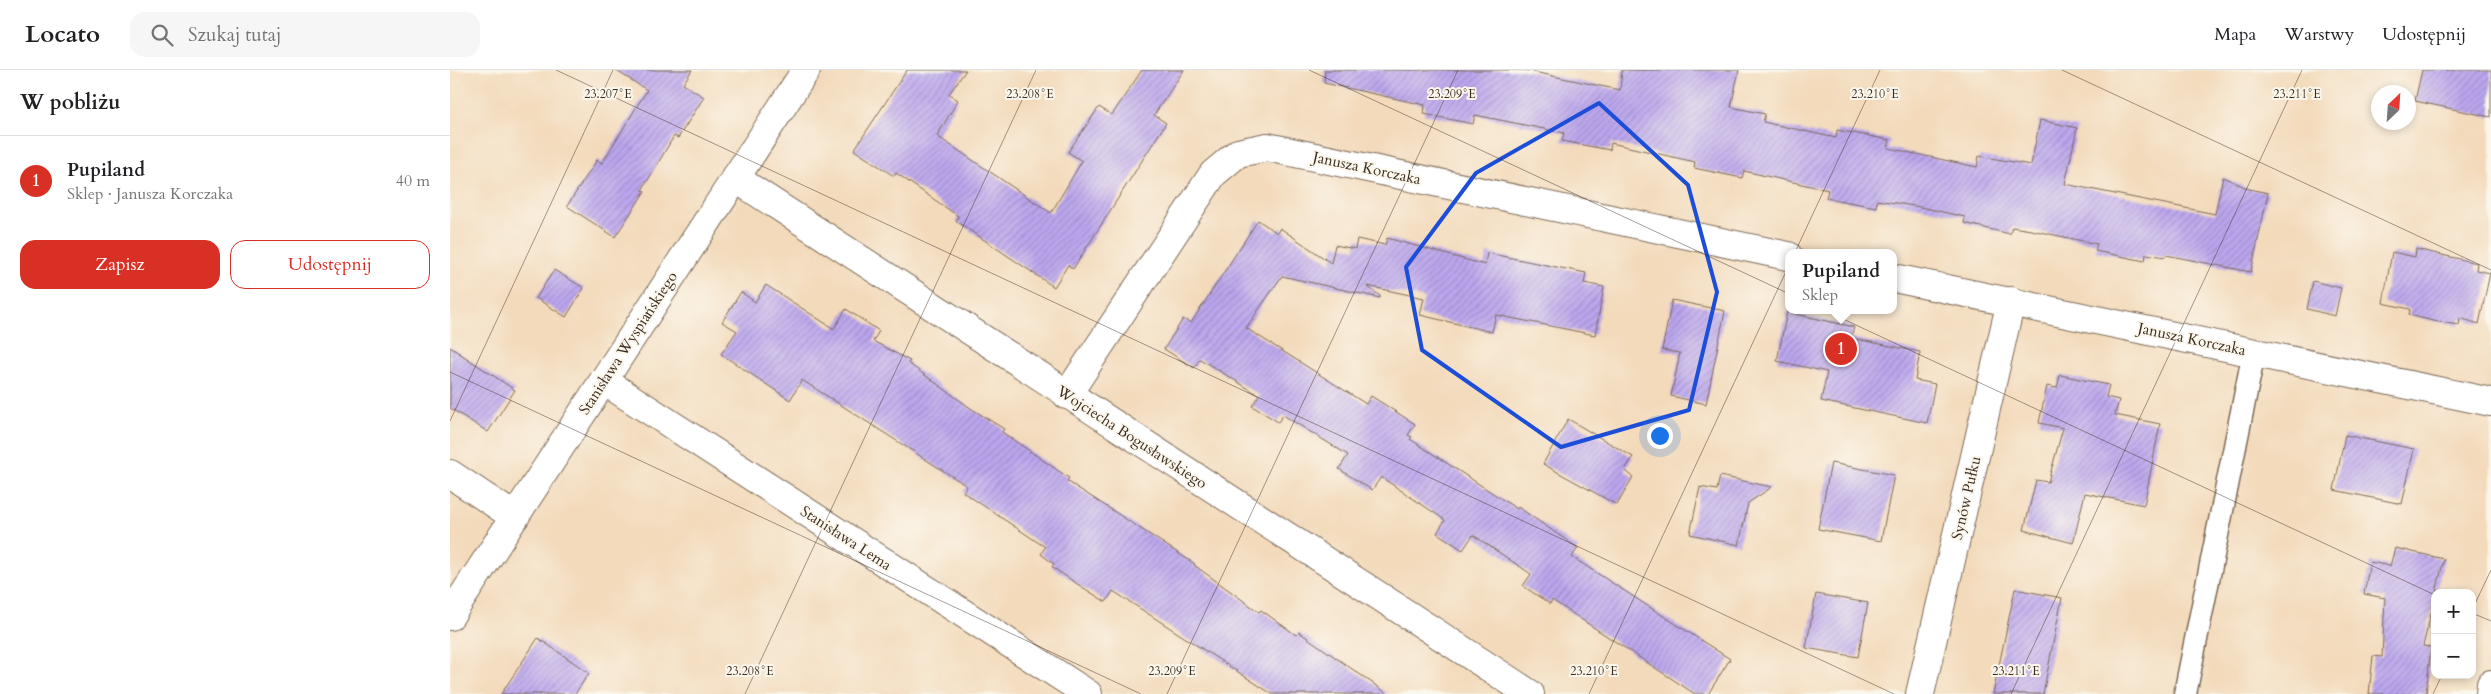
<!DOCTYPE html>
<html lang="pl">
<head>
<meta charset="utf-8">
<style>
  :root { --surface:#fff; --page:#f6f6f6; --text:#202124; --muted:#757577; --line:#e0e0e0; --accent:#d93025 }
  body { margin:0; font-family:Cardo,serif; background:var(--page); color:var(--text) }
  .controls { position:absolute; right:15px; bottom:15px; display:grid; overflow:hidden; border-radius:10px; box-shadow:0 2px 8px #0003 }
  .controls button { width:45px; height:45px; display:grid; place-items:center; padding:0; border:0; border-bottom:1px solid var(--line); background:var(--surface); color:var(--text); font:25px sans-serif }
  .compass { position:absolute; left:1921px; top:15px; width:45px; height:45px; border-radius:50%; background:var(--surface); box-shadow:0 2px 8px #0003; rotate:25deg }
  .you { position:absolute; left:1209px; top:365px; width:18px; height:18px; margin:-12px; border:4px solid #fff; border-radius:50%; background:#1a73e8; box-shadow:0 0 0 8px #1a73e833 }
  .badge { display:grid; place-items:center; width:32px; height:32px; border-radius:50%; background:var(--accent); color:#fff; font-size:16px; font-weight:700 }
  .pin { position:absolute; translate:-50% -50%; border:2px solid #fff; box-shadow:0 1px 5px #0006 }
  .popup { position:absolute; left:1335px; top:179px; width:112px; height:65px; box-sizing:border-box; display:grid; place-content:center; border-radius:10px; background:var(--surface); filter:drop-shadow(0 1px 4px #0005); font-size:16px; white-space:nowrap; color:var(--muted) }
  .popup b { font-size:19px; color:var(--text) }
  .popup::after { content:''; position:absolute; left:50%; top:100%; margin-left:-10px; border:10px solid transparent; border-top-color:var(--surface) }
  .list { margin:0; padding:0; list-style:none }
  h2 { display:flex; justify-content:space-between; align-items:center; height:65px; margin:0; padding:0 20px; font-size:21px }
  h2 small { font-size:16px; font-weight:400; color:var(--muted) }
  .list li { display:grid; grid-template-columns:32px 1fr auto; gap:15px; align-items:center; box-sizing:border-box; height:90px; padding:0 20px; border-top:1px solid var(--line) }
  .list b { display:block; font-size:19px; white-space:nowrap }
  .list p { margin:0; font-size:16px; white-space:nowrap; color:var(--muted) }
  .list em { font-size:16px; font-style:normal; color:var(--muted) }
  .actions { display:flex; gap:10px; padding:15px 20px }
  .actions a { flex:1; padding:11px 0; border:1px solid var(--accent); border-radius:15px; text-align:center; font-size:18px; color:var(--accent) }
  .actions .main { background:var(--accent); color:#fff }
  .icon { flex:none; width:28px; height:28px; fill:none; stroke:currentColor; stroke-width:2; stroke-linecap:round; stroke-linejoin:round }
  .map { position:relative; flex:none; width:2041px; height:624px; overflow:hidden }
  header { display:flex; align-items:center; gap:30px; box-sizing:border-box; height:70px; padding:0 25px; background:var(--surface); border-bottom:1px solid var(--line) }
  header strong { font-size:24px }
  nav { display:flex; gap:28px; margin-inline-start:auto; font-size:18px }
  .search { width:350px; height:45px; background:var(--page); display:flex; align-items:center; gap:12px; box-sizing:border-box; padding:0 18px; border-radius:15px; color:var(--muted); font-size:19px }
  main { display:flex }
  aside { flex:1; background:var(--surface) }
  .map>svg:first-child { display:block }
  .building { fill:url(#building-hatch) }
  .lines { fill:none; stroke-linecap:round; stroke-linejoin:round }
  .lane-casing { stroke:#7b6855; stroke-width:25 }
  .street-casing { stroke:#7b6855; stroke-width:30 }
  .lane { stroke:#fff; stroke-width:22 }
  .street { stroke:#fff; stroke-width:28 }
  .marked { fill:none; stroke:#1d4ed8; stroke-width:4; stroke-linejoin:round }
  .ticks { fill:none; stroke:#3b2a1e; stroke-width:1; stroke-opacity:0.45 }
  .labels { text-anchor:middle; stroke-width:4; stroke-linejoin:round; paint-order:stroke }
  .street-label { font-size:15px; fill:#3b2a1e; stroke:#fbf7ec }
  .ticks-label { font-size:12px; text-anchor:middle; fill:#3b2a1e; stroke:#fbf7ec; stroke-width:4; stroke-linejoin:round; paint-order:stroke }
</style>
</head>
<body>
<header>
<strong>Locato</strong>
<div class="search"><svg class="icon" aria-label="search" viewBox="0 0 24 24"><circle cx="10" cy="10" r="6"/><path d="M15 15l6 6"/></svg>Szukaj tutaj</div>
<nav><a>Mapa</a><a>Warstwy</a><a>Udostępnij</a></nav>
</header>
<main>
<aside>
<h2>W pobliżu<small></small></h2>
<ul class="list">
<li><span class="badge">1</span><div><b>Pupiland</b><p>Sklep · Janusza Korczaka</p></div><em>40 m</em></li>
</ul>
<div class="actions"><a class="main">Zapisz</a><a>Udostępnij</a></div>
</aside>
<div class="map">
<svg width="2041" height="624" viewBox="0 0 2041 624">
  <defs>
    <pattern id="building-hatch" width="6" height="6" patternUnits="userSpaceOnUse" patternTransform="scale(1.25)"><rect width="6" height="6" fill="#bca7ef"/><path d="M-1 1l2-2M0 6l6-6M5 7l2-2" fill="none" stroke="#9a88c1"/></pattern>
  </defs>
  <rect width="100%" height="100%" fill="#fbf7ec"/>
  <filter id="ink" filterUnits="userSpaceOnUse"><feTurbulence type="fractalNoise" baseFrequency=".02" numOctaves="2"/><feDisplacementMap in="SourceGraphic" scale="10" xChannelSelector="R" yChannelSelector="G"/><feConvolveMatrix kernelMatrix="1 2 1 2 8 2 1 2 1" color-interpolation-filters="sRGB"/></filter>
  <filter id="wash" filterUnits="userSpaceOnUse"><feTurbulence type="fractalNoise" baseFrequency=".0096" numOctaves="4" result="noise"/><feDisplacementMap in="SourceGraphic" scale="20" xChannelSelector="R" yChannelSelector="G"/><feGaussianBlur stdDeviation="1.12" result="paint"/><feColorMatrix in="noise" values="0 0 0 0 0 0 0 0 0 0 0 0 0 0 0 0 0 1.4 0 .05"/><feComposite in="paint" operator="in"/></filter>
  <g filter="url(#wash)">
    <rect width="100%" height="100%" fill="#f3dabb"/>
    <g id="blocks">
      <g class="building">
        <path d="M165 0H242L233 14 254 27 228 68 224 66 192 120 195 121 165 167 117 136 147 90 152 93 197 20Z"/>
        <path d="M457 0H516L499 24 508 30 487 66 601 143 632 91 618 82 649 37 662 45 692 0H734L704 45 716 53 623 199 618 195 604 217 506 151 508 146 446 103 444 106 404 80Z"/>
        <path d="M875 0H1074L1170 20 1172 0H1289L1281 37 1315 44 1313 52 1386 68 1387 60 1440 70 1438 78 1527 97 1529 86 1581 95 1590 50 1627 58 1615 114 1765 144 1773 107 1799 119 1818 123 1801 202 1716 185 1715 187 1696 184 1695 191 1645 181 1647 174 1581 160 1562 157 1560 164 1514 153 1515 147 1470 137 1427 130 1426 137 1376 128 1378 120 1294 101 1292 108 1244 98 1245 92 1161 73 1160 80 1112 71 1114 63 1025 45 1023 54 974 44 975 35 874 13Z"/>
        <path d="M1972 0H2041V47L1965 31Z"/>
        <path d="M808 150 827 163 830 158 881 193 885 175 905 179 907 169 935 175 937 168 1035 195 1037 183 1136 203 1134 213 1154 217 1145 265 1046 245 1042 262 970 245 974 228 917 216 930 226V228L832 206 796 258 916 334 921 326 965 354 958 365 962 367 960 369 1067 439 1068 437 1128 478 1122 487 1280 589 1258 624H1245L1102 530 1100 534 1073 516 1081 504 1023 465 1013 480 987 463 995 450 931 407 922 420 889 399 898 385 833 345 828 352 802 336 809 325 750 289 744 298 714 279 733 249 741 253Z"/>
        <path d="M1966 179 2027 193 2026 200 2040 203 2029 254 2010 248 2009 255 1983 251 1959 245 1960 239 1933 233 1942 182 1965 187Z"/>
        <path d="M104 200 134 218 116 247 86 228Z"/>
        <path d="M1863 211 1891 218 1885 246 1857 239Z"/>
        <path d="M316 215 384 259 396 239 429 261 423 271 460 291 458 293 522 339 554 359 552 362 619 408 617 411 745 494 744 495 809 542 811 540 846 565 849 562 938 624H822L663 521 656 532 629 515 602 497 604 494 591 484 595 477 513 422 517 416 352 310 340 330 271 284 287 261 272 252 291 222 305 232Z"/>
        <path d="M1222 230 1275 241 1256 334 1221 326 1230 283 1212 280Z"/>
        <path d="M1337 242 1404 257 1401 268 1470 282 1465 310 1485 314 1477 353 1371 331 1377 302 1327 291Z"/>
        <path d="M0 277 65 320 38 362 0 338Z"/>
        <path d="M1610 305 1659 315 1656 327 1669 330 1665 345 1710 354 1694 435 1635 423 1623 473 1574 460 1586 410 1598 412 1613 358 1589 353 1597 316 1607 318Z"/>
        <path d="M1118 349 1183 387 1175 400 1183 407 1167 435 1093 394Z"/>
        <path d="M1895 365 1964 379 1952 434 1884 420Z"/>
        <path d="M1381 393 1444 405 1431 471 1368 459Z"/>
        <path d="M1270 406 1322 417 1298 433 1289 475 1240 464 1250 417 1267 420Z"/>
        <path d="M1945 478 1994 489 1973 576 1981 577 1976 624H1919L1923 586 1932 587 1935 528 1914 524 1920 492 1940 496Z"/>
        <path d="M1565 519 1612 528 1593 624H1543Z"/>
        <path d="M1366 524 1418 533 1408 587 1356 578Z"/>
        <path d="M88 568 139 603 125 624H51Z"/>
      </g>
    </g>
  </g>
  <g filter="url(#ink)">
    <use href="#blocks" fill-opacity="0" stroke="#7b6855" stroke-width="1"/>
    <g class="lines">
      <g class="lane-casing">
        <path id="lane" d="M1735 624 1804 282"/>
      </g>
      <g class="street-casing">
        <g id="street">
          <path d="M285 108 1080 624"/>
          <path d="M1444 208 2041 332"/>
          <path d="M154 311 638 624"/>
          <path d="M617 325 763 104 788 83 817 77 1338 186"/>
          <path d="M0 404 65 447"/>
          <path d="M0 546 356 0"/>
          <path d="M1470 624 1561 231"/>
          <path d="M2040 624 2041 614"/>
        </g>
      </g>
      <use href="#lane" class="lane"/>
      <use href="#street" class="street"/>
    </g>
  </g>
  <path class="marked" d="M1149 33 1238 115 1267 222 1239 340 1111 377 972 280 956 197 1026 103Z"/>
  <path class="ticks" d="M106 0 1444 624M859 0 1985 525M1612 0 2041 200M0 302 691 624M0 351 163 0M2022 540 2041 500M2022 543 2041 551M295 624 586 0M717 624 1008 0M1139 624 1430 0M1561 624 1852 0M1983 624 1992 605"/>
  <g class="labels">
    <g class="street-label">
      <text transform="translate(917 98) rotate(12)" y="5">Janusza Korczaka</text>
      <text transform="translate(1742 269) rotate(12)" y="5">Janusza Korczaka</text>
      <text transform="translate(178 273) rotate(-57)" y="5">Stanisława Wyspiańskiego</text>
      <text transform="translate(682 367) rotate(33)" y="5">Wojciecha Bogusławskiego</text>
      <text transform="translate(1516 428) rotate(-77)" y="5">Synów Pułku</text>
      <text transform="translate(396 468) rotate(33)" y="5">Stanisława Lema</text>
    </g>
  </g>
  <g class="ticks-label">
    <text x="158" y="28">23.207°E</text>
    <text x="580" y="28">23.208°E</text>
    <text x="1002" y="28">23.209°E</text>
    <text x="1425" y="28">23.210°E</text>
    <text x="1847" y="28">23.211°E</text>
    <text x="300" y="605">23.208°E</text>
    <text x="722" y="605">23.209°E</text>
    <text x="1144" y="605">23.210°E</text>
    <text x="1566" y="605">23.211°E</text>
  </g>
</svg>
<div class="controls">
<button>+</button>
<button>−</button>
</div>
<svg class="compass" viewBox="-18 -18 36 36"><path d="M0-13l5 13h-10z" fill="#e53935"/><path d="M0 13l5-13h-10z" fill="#757577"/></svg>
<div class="you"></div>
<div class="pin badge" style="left:1391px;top:279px">1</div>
<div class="popup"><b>Pupiland</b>Sklep</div>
</div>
</main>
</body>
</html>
